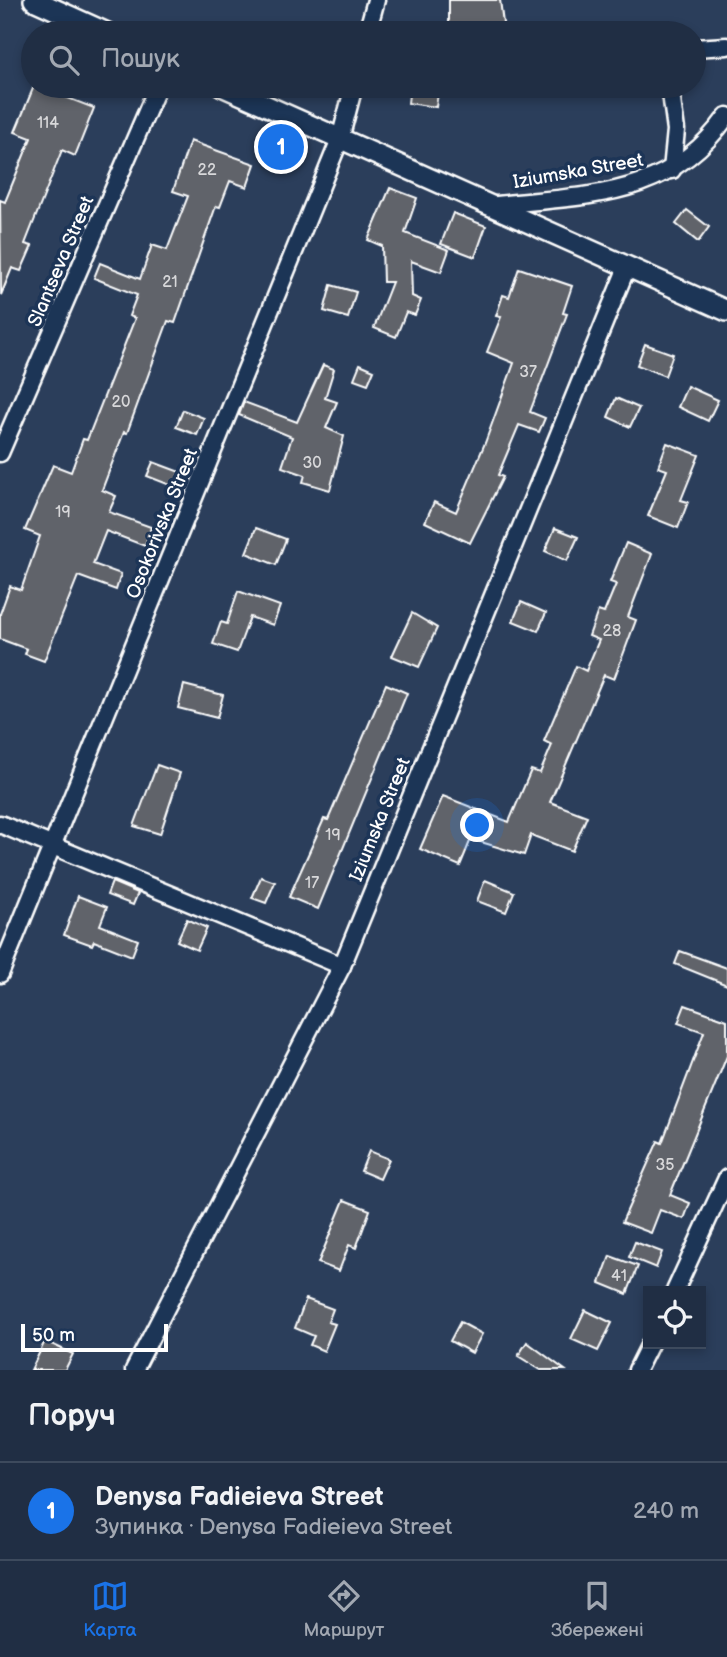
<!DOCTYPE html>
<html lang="uk">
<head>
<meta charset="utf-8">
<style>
  :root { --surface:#202e44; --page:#2d3a4f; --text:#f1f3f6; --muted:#a2a8b2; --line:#3d4a5d; --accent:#1a73e8 }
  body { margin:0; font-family:"Balsamiq Sans",sans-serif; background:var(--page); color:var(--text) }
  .controls { position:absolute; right:21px; bottom:21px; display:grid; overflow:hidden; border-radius:0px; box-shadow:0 4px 10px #0003 }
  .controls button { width:63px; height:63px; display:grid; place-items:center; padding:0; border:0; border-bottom:2px solid var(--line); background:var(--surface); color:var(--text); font:35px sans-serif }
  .scale { position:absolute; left:21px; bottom:18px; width:147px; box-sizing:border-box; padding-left:7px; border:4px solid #fff; border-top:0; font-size:19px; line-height:24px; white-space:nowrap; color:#fff; -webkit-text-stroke:5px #1d3557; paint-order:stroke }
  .you { position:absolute; left:478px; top:826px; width:24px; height:24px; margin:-18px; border:5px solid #fff; border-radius:50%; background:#1a73e8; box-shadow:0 0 0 10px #1a73e833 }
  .badge { display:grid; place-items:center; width:46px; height:46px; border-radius:50%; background:var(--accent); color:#fff; font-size:23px; font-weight:700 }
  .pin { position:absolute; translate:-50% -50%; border:4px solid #fff; box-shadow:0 2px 7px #0006 }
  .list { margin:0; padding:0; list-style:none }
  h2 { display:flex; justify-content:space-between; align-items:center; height:91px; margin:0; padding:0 28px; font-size:30px }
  h2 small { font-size:23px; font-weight:400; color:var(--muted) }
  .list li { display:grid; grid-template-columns:46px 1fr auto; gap:21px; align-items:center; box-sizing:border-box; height:98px; padding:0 28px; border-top:2px solid var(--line) }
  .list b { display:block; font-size:26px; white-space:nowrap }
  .list p { margin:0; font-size:23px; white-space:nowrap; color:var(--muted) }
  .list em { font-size:23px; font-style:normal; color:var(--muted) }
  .icon { flex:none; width:38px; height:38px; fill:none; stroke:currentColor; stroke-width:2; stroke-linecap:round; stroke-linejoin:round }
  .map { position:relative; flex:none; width:727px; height:1370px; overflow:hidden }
  .search { position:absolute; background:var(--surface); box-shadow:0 4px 10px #0003; left:21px; right:21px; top:21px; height:77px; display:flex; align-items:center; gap:18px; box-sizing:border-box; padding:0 24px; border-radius:38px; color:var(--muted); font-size:26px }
  .sheet { height:189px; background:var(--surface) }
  nav { display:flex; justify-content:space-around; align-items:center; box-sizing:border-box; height:98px; border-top:2px solid var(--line); background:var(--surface); font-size:19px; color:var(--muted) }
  nav a { display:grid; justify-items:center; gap:4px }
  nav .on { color:var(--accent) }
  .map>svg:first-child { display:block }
  .building { fill:#61646b; stroke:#fff; stroke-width:2 }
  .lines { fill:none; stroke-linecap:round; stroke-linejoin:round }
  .minor-casing { stroke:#fff; stroke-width:21 }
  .tertiary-casing { stroke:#fff; stroke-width:24 }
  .minor { stroke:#1d3557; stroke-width:16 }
  .tertiary { stroke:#1d3557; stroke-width:19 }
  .labels { text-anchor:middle; stroke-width:7; stroke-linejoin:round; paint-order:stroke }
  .number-label { font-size:16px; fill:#d8d8da }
  .street-label { font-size:19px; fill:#fff; stroke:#1d3557 }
</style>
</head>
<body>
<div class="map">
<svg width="727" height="1370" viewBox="0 0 727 1370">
  <rect width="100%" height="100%" fill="#2b3e5b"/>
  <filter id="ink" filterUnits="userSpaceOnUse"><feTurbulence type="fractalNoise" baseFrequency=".0143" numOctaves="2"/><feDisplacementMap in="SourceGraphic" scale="14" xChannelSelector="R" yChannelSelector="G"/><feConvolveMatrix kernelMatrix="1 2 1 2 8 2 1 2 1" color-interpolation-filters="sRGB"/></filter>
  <g filter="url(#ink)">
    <g class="building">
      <path d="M449 0H500L504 31 449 33Z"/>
      <path d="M34 86H64L60 95 94 108 75 156 62 150 25 244 32 246 21 271 12 268 1 295 0 200 5 202 31 138 15 132Z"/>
      <path d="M410 86H439L436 107 408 103Z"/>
      <path d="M190 141 255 164 247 187 230 181 220 207 216 206 175 323 168 321 127 433 124 432 102 490 116 496 109 512 151 527 145 546 106 531 93 564 121 574 116 590 78 576 44 661 25 654 27 649 0 639V614L10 586 21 590 40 536 25 530 53 465 71 472 83 439 87 440 135 318 129 316 137 295 94 278 100 263 140 279 152 245 167 250 188 196 173 191Z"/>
      <path d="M390 188 417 198 405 233 449 250 441 272 411 261 412 296 421 300 415 315 406 312 396 337 374 328 392 282H383L382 246 368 240Z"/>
      <path d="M687 210 709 227 698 242 676 224Z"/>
      <path d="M453 213 486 226 475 257 441 244Z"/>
      <path d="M519 268 572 286 563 313 567 314 530 412 545 418 539 432 519 425 498 475 503 477 470 543 425 522 434 502 456 512 485 443 514 363 487 352 501 317 496 316 503 295 509 297Z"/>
      <path d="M331 285 356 292 348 318 324 311Z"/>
      <path d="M645 344 673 354 665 376 637 365Z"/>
      <path d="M360 364 374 370 368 384 354 379Z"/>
      <path d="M323 365 334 369 325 398 337 402 326 428 344 436 330 490 303 482 305 475 282 467 292 437 239 415 244 402 297 422Z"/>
      <path d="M687 386 718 400 708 421 678 407Z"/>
      <path d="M616 398 639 408 630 427 608 417Z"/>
      <path d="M183 410 204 418 197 435 176 427Z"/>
      <path d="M667 443 699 455 681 500 688 502 678 528 648 516 667 470 658 467Z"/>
      <path d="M153 462 180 472 175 487 147 476Z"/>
      <path d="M256 528 286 539 276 565 246 553Z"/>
      <path d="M555 528 578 537 567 561 545 551Z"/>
      <path d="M626 543 652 554 628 617 636 620 614 679 604 675 550 802 587 816 572 851 531 835 524 855 471 839 460 866 420 849 443 796 509 822 531 770 540 773 552 745 544 741 576 666 586 671 599 640 589 636 598 611 604 613 616 584 610 582Z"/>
      <path d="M238 591 280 606 273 625 250 617 237 652 213 644 221 622 227 624Z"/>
      <path d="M521 602 546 613 538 631 513 621Z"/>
      <path d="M412 613 437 628 419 667 392 656Z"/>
      <path d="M386 684 407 693 318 909 289 897 324 819 328 820Z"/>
      <path d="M184 685 223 695 217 718 178 708Z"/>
      <path d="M157 765 180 773 160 834 134 826Z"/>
      <path d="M261 877 275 882 266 903 252 898Z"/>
      <path d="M485 880 514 892 506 912 477 901Z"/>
      <path d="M112 882 138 893 133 905 107 895Z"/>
      <path d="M78 896 107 907 100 925 138 940 132 956 94 941 92 945 64 935Z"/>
      <path d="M187 919 207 928 197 950 177 941Z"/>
      <path d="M680 951 727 968V985L675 964Z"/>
      <path d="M685 1005 727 1020V1056L670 1195 690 1203 684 1219 660 1210 651 1233 622 1222 658 1141 662 1143 704 1032 678 1023Z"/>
      <path d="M369 1151 389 1159 380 1179 361 1171Z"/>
      <path d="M344 1200 370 1210 356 1248 349 1245 339 1271 318 1263Z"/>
      <path d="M635 1242 662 1252 656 1268 629 1257Z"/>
      <path d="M610 1256 638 1266 627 1294 600 1283Z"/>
      <path d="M306 1299 333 1309 328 1322 335 1324 324 1351 310 1345 314 1336 295 1328Z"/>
      <path d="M585 1310 612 1323 598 1351 571 1339Z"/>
      <path d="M460 1322 482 1334 472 1353 450 1341Z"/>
      <path d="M45 1341 73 1354 65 1370H31Z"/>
      <path d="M527 1342 565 1370H541L518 1356Z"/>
    </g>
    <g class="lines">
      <g class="minor-casing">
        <g id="minor">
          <path d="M367 33 376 0"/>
          <path d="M694 48 727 46"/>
          <path d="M670 86 676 130 672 170"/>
          <path d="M489 206C584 194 666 202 727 116"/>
          <path d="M0 453 158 86"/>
          <path d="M0 824 342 966"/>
          <path d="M0 974 340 139 354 86"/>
          <path d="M675 1291 727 1178"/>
          <path d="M134 1370 342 966 627 267"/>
          <path d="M637 1370 650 1344"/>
        </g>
      </g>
      <g class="tertiary-casing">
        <g id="tertiary">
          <path d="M34 0 107 33"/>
          <path d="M222 86 727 311"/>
        </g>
      </g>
      <use href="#minor" class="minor"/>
      <use href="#tertiary" class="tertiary"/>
    </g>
  </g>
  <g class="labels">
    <g class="number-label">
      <text x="48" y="128">114</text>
      <text x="207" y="175">22</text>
      <text x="170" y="287">21</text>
      <text x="528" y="377">37</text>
      <text x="121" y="407">20</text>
      <text x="312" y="468">30</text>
      <text x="63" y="517">19</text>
      <text x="612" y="636">28</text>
      <text x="333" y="840">19</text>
      <text x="312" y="888">17</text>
      <text x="665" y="1170">35</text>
      <text x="619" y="1281">41</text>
    </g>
    <g class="street-label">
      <text transform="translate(578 170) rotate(-10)" y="7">Iziumska Street</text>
      <text transform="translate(60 261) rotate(-67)" y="7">Slantseva Street</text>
      <text transform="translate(161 523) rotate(-68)" y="7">Osokorivska Street</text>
      <text transform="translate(379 819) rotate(-68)" y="7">Iziumska Street</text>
    </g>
  </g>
</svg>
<div class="controls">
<button><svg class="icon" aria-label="locate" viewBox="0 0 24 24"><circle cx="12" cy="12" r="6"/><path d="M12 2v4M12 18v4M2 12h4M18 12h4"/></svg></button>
</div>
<div class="scale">50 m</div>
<div class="you"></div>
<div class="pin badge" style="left:281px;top:147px">1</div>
<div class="search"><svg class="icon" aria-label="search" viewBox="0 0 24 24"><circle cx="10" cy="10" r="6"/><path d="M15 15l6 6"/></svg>Пошук</div>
</div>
<section class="sheet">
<h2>Поруч<small></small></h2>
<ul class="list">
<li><span class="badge">1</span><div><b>Denysa Fadieieva Street</b><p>Зупинка · Denysa Fadieieva Street</p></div><em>240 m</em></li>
</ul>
</section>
<nav>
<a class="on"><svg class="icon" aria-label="map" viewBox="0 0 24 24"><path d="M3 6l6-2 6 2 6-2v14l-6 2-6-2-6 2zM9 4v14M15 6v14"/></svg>Карта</a>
<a><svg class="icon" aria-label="directions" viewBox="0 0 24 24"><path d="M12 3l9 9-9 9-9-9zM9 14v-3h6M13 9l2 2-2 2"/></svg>Маршрут</a>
<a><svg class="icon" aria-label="saved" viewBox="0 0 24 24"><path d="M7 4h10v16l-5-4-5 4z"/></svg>Збережені</a>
</nav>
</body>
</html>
